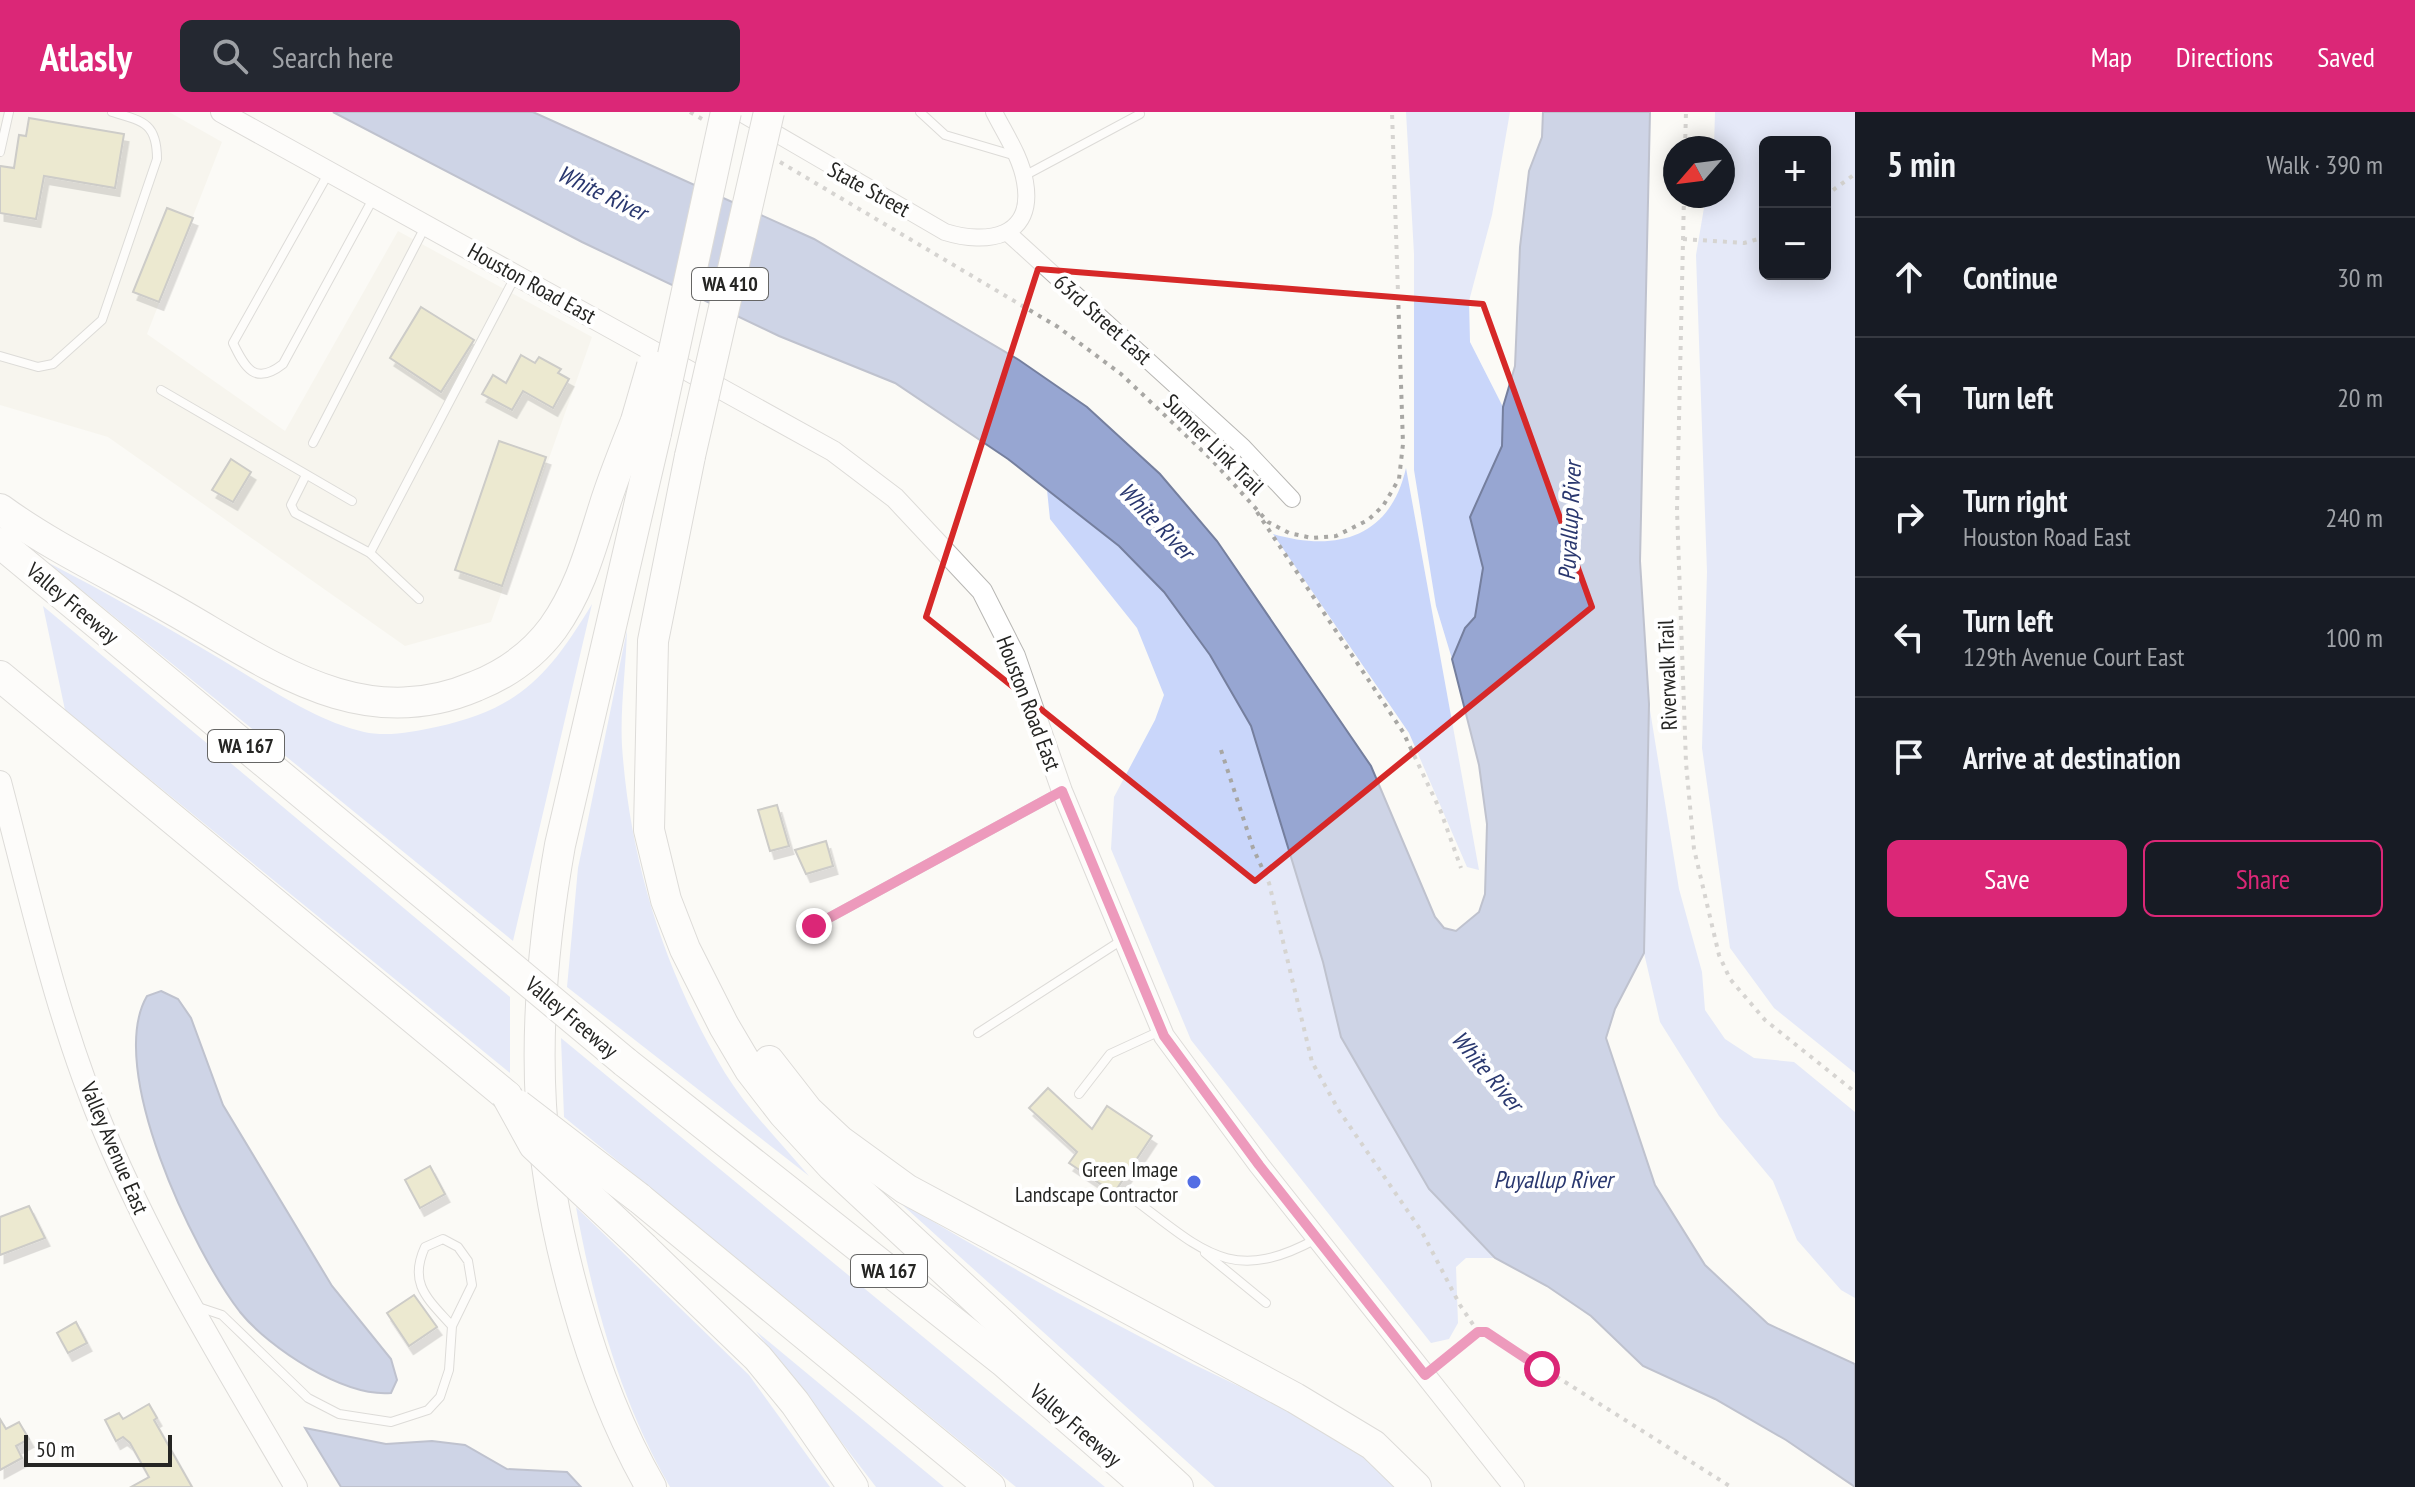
<!DOCTYPE html>
<html lang="en">
<head>
<meta charset="utf-8">
<style>
  :root { --surface:#171b24; --page:#242831; --text:#f1f3f6; --muted:#9ea1a6; --line:#363941; --accent:#db2777 }
  body { margin:0; font-family:"PT Sans Narrow",sans-serif; background:var(--page); color:var(--text) }
  .controls { position:absolute; right:24px; top:24px; display:grid; overflow:hidden; border-radius:12px; box-shadow:0 4px 20px #0003 }
  .controls button { width:72px; height:72px; display:grid; place-items:center; padding:0; border:0; border-bottom:2px solid var(--line); background:var(--surface); color:var(--text); font:40px sans-serif }
  .compass { position:absolute; left:1663px; top:24px; width:72px; height:72px; border-radius:50%; background:var(--surface); box-shadow:0 4px 20px #0003; rotate:242deg }
  .scale { position:absolute; left:24px; bottom:20px; width:148px; box-sizing:border-box; padding-left:8px; border:4px solid #252523; border-top:0; font-size:22px; line-height:28px; white-space:nowrap; color:#252523; -webkit-text-stroke:6px #fff; paint-order:stroke }
  .stop { position:absolute; width:24px; height:24px; margin:-18px; border:6px solid #db2777; border-radius:50%; background:#fff }
  .stop.end { background:#db2777; border-color:#fff; box-shadow:0 2px 8px #0008 }
  .list { margin:0; padding:0; list-style:none }
  h2 { display:flex; justify-content:space-between; align-items:center; height:104px; margin:0; padding:0 32px; font-size:34px }
  h2 small { font-size:26px; font-weight:400; color:var(--muted) }
  .list li { display:grid; grid-template-columns:52px 1fr auto; gap:24px; align-items:center; box-sizing:border-box; height:120px; padding:0 32px; border-top:2px solid var(--line) }
  .list b { display:block; font-size:30px; white-space:nowrap }
  .list p { margin:0; font-size:26px; white-space:nowrap; color:var(--muted) }
  .list em { font-size:26px; font-style:normal; color:var(--muted) }
  .actions { display:flex; gap:16px; padding:24px 32px }
  .actions a { flex:1; padding:18px 0; border:2px solid var(--accent); border-radius:12px; text-align:center; font-size:28px; color:var(--accent) }
  .actions .main { background:var(--accent); color:#fff }
  .icon { flex:none; width:44px; height:44px; fill:none; stroke:currentColor; stroke-width:2; stroke-linecap:round; stroke-linejoin:round }
  .map { position:relative; flex:none; width:1855px; height:1375px; overflow:hidden }
  header { display:flex; align-items:center; gap:48px; box-sizing:border-box; height:112px; padding:0 40px; background:var(--accent); color:#fff }
  header strong { font-size:38px }
  nav { display:flex; gap:44px; margin-inline-start:auto; font-size:28px }
  .search { width:560px; height:72px; background:var(--page); display:flex; align-items:center; gap:20px; box-sizing:border-box; padding:0 28px; border-radius:12px; color:var(--muted); font-size:30px }
  main { display:flex }
  aside { flex:1; background:var(--surface) }
  .map>svg:first-child { display:block }
  .built { fill:#f1f0e4 }
  .green { fill:#c9d6fa; fill-rule:evenodd }
  .water { fill:#97a6d2; stroke:#757f9e; stroke-width:2 }
  .building { fill:#dad4a2; stroke:#949490; stroke-width:2; filter:url(#shadow) }
  .lines { fill:none; stroke-linecap:round; stroke-linejoin:round }
  .service-casing { stroke:#b8b7b4; stroke-width:10 }
  .minor-casing { stroke:#b8b7b4; stroke-width:18 }
  .tertiary-casing { stroke:#b8b7b4; stroke-width:22 }
  .secondary-casing { stroke:#b8b7b4; stroke-width:24 }
  .motorway-casing { stroke:#b8b7b4; stroke-width:32 }
  .path { stroke:#a8a7a4; stroke-width:4; stroke-dasharray:4 6; stroke-linecap:butt }
  .service { stroke:#fff; stroke-width:8 }
  .minor { stroke:#fff; stroke-width:16 }
  .tertiary { stroke:#fff; stroke-width:20 }
  .secondary { stroke:#fff; stroke-width:22 }
  .motorway { stroke:#fff; stroke-width:30 }
  .motorway-bridge-casing { stroke:#b8b7b4; stroke-width:32; stroke-linecap:butt }
  .motorway-bridge { stroke:#fff; stroke-width:30 }
  .route { stroke:#db2777; stroke-width:10 }
  .marked { fill:none; stroke:#d62828; stroke-width:6; stroke-linejoin:round }
  .poi-dot { fill:#536ee4; stroke:#fff; stroke-width:3 }
  .labels { text-anchor:middle; stroke-width:8; stroke-linejoin:round; paint-order:stroke }
  .shield { fill:#fff; stroke:#666665; stroke-width:2 }
  .shield-label { font-size:20px; font-weight:bold; fill:#252523 }
  .street-label { font-size:22px; fill:#252523; stroke:#fff }
  .poi-label { font-size:22px; fill:#252523; stroke:#fff; text-anchor:end }
  .water-label { font-size:24px; font-style:italic; fill:#2a386f; stroke:#fff }
</style>
</head>
<body>
<header>
<strong>Atlasly</strong>
<div class="search"><svg class="icon" aria-label="search" viewBox="0 0 24 24"><circle cx="10" cy="10" r="6"/><path d="M15 15l6 6"/></svg>Search here</div>
<nav><a>Map</a><a>Directions</a><a>Saved</a></nav>
</header>
<main>
<div class="map">
<svg width="1855" height="1375" viewBox="0 0 1855 1375">
  <defs>
    <filter id="shadow"><feDropShadow dx="4.5" dy="8" stdDeviation="0" flood-color="#0004"/></filter>
  </defs>
  <rect width="100%" height="100%" fill="#fbfaf6"/>
  <path class="built" d="M0 0H169L222 30 147 222 285 319 398 119 592 225 491 510 405 534 108 325 0 293Z"/>
  <g class="green">
    <path d="M1406 0H1510L1492 103 1469 189 1470 230 1503 295 1502 334 1470 405 1483 456 1475 505 1465 516 1452 547 1436 494 1414 358V142Z"/>
    <path d="M1715 0H1855V961L1774 896 1730 836 1702 636 1707 460 1696 143 1706 84H1723V36H1714ZM1765 30H1825V162H1765Z"/>
    <path d="M1406 356 1479 758 1467 755 1409 621 1273 422C1335 440 1390 427 1406 356Z"/>
    <path d="M1047 378 1119 434 1164 479 1210 543 1251 614 1323 850 1341 925 1429 1077 1495 1146H1466L1456 1155 1458 1211 1449 1227 1431 1231 1191 928 1111 737 1114 685 1155 608 1164 583 1137 516 1050 407Z"/>
    <path d="M47 450C107 481 165 514 222 548 266 574 313 608 364 620 386 625 414 620 436 615 520 597 549 563 592 492L513 829Z"/>
    <path d="M43 494 510 885V961L65 598Z"/>
    <path d="M627 518C626 556 620 596 622 634 630 750 665 861 725 961 748 998 781 1031 809 1064L567 875 578 756Z"/>
    <path d="M1649 592 1679 777 1702 860 1705 898 1725 927 1754 946 1794 950 1855 1000V1186L1841 1178 1797 1128 1773 1069 1719 1004 1660 910 1644 841Z"/>
    <path d="M561 926 1105 1375H1016L564 1005Z"/>
    <path d="M897 1088C991 1145 1087 1198 1185 1248 1242 1277 1361 1326 1398 1375H1215Z"/>
    <path d="M576 1095 749 1263 830 1375H670C621 1291 593 1190 576 1095Z"/>
    <path d="M756 1219 944 1375H876Z"/>
  </g>
  <g class="water">
    <path d="M333 0H533L814 127 1019 248 1087 295 1160 362 1217 429 1371 654 1435 805 1444 816 1456 819 1479 800 1485 782 1487 712 1479 653 1452 547 1465 516 1475 505 1483 456 1470 405 1502 334 1503 295 1515 254 1520 135 1529 59 1542 25 1543 0H1650L1640 449 1649 592 1644 841 1615 897 1606 926 1655 1073 1705 1153 1768 1212 1855 1252V1375L1786 1328 1715 1287 1643 1254 1591 1204 1547 1174 1495 1146 1429 1077 1341 925 1323 850 1251 614 1210 543 1164 480 1119 434 1008 347 895 271 779 224 582 130Z"/>
    <path d="M161 879 178 887 191 906 223 993 332 1174 391 1247 397 1268 391 1281C344 1285 270 1237 240 1200 193 1139 105 956 147 884Z"/>
    <path d="M305 1316 386 1332 432 1329 465 1333 507 1357 567 1360 581 1375H341Z"/>
  </g>
  <g class="building">
    <path d="M29 6 124 22 115 76 44 64 36 107 0 101V54L14 56 19 23 26 24Z"/>
    <path d="M167 96 193 106 159 190 133 180Z"/>
    <path d="M421 195 474 228 441 280 390 246Z"/>
    <path d="M521 243 535 251 539 245 561 257 558 261 569 267 553 296 523 279 512 298 482 282 493 263 506 271Z"/>
    <path d="M499 329 546 345 502 474 455 458Z"/>
    <path d="M231 347 251 360 233 390 212 378Z"/>
    <path d="M777 693 789 734 770 739 758 698Z"/>
    <path d="M826 729 833 754 806 762 795 738Z"/>
    <path d="M1048 976 1092 1017 1107 994 1152 1024 1114 1081 1069 1051 1077 1040 1029 996Z"/>
    <path d="M430 1054 445 1082 420 1096 405 1068Z"/>
    <path d="M29 1094 45 1126 0 1143V1105Z"/>
    <path d="M414 1183 437 1215 409 1234 387 1201Z"/>
    <path d="M76 1210 87 1231 68 1241 57 1221Z"/>
    <path d="M149 1292 157 1306 154 1308 192 1375H131L149 1365 130 1331 123 1325 116 1329 105 1308 119 1301 123 1307Z"/>
    <path d="M0 1307 6 1317 19 1310 29 1327 16 1334 22 1346 0 1358Z"/>
  </g>
  <g class="lines">
    <g class="service-casing">
      <g id="service">
        <path d="M920 0 945 23 1016 44"/>
        <path d="M0 40 9 0"/>
        <path d="M328 62 233 231C245 256 255 274 283 252L374 85"/>
        <path d="M1024 64 1140 2"/>
        <path d="M0 244 38 255 53 252 102 208 157 47C157 11 143 9 112 0"/>
        <path d="M161 278 352 389"/>
        <path d="M313 331 426 113"/>
        <path d="M306 363 291 393 295 401 370 441 419 487"/>
        <path d="M370 441 516 163"/>
        <path d="M814 814 1062 679"/>
        <path d="M978 921 1122 828"/>
        <path d="M1079 982 1110 942 1160 919"/>
        <path d="M1136 1089C1203 1139 1232 1173 1316 1127"/>
        <path d="M1205 1141 1266 1191"/>
        <path d="M198 1195 222 1203 308 1286 339 1302 391 1310 428 1298 440 1285 449 1258 452 1214 472 1173 468 1149 458 1135 443 1127 425 1135C408 1172 428 1187 452 1214"/>
      </g>
    </g>
    <g class="minor-casing">
      <g id="minor">
        <path d="M739 0 945 120C987 133 1035 126 1025 70 1021 45 1005 22 994 0"/>
        <path d="M1008 121 1243 335 1292 387"/>
      </g>
    </g>
    <g class="tertiary-casing">
      <path id="tertiary" d="M221 0 833 339 895 386 982 479 1015 544 1062 679 1164 924 1259 1053 1514 1375"/>
    </g>
    <g class="secondary-casing">
      <path id="secondary" d="M0 670C31 788 58 911 106 1023 158 1146 229 1260 296 1375"/>
    </g>
    <g class="motorway-casing">
      <g id="motorway">
        <path d="M690 344 653 529 649 718 666 788 685 837 724 914 750 958 784 1002 832 1054 1178 1375"/>
        <path d="M0 397C52 435 112 463 168 495 268 551 359 624 476 574 506 562 533 543 553 516 580 478 590 439 604 395 613 366 625 337 636 309"/>
        <path d="M0 431 462 814"/>
        <path d="M0 564 507 984"/>
        <path d="M769 949 808 999 840 1029 906 1077 1295 1286 1373 1333 1416 1375"/>
        <path d="M625 950 1004 1250 1147 1375"/>
        <path d="M639 1086 990 1375"/>
        <path d="M644 1136 758 1246 795 1291 853 1375"/>
        <path d="M651 1375C591 1271 548 1112 541 993 536 907 545 817 560 733L656 321"/>
      </g>
    </g>
    <g class="path">
      <path d="M690 0 702 7"/>
      <path d="M1685 36 1686 0"/>
      <path d="M780 50 1058 215 1121 262 1211 347 1268 410 1289 421 1312 426 1336 424 1368 408 1383 394 1399 367 1403 332 1392 0"/>
      <path d="M1684 84 1677 398 1686 651 1694 737 1719 843 1730 867 1765 908 1855 980"/>
      <path d="M1825 84 1855 62"/>
      <path d="M1683 127 1744 131 1765 125"/>
      <path d="M1257 400 1403 620 1441 700 1461 756"/>
      <path d="M1221 638 1253 736 1269 771 1312 950 1338 997 1422 1120 1460 1193 1478 1220"/>
      <path d="M1440 1251 1472 1223 1486 1220 1731 1375"/>
    </g>
    <use href="#service" class="service"/>
    <use href="#minor" class="minor"/>
    <use href="#tertiary" class="tertiary"/>
    <use href="#secondary" class="secondary"/>
    <use href="#motorway" class="motorway"/>
    <g class="motorway-bridge-casing">
      <g id="motorway-bridge">
        <path d="M636 309 652 254"/>
        <path d="M656 321 726 0"/>
        <path d="M690 344 769 0"/>
        <path d="M462 814 625 950"/>
        <path d="M507 984 534 1033 644 1136"/>
        <path d="M518 993 639 1086"/>
      </g>
    </g>
    <use href="#motorway-bridge" class="motorway-bridge"/>
  </g>
  <g class="lines">
    <path class="route" d="M814 814 1062 679 1164 924 1259 1053 1425 1263 1478 1220H1486L1542 1257"/>
  </g>
  <path d="M0 0H1855V1375H0ZM1038 157 1483 192 1592 495 1255 769 926 505Z" fill="#fbfaf6" fill-opacity=".55" fill-rule="evenodd"/>
  <path class="marked" d="M1038 157 1483 192 1592 495 1255 769 926 505Z"/>
  <circle class="poi-dot" cx="1194" cy="1070" r="8"/>
  <g class="labels">
    <g class="shield">
      <rect x="692" y="156" width="76" height="32" rx="6"/>
      <rect x="208" y="618" width="76" height="32" rx="6"/>
      <rect x="851" y="1143" width="76" height="32" rx="6"/>
    </g>
    <g class="shield-label">
      <text x="730" y="179">WA 410</text>
      <text x="246" y="641">WA 167</text>
      <text x="889" y="1166">WA 167</text>
    </g>
    <g class="street-label">
      <text transform="translate(869 77) rotate(29)" y="8">State Street</text>
      <text transform="translate(532 171) rotate(29)" y="8">Houston Road East</text>
      <text transform="translate(1103 207) rotate(42)" y="8">63rd Street East</text>
      <text transform="translate(1214 332) rotate(45)" y="8">Sumner Link Trail</text>
      <text transform="translate(73 491) rotate(40)" y="8">Valley Freeway</text>
      <text transform="translate(1667 563) rotate(-92)" y="8">Riverwalk Trail</text>
      <text transform="translate(1029 591) rotate(69)" y="8">Houston Road East</text>
      <text transform="translate(572 905) rotate(40)" y="8">Valley Freeway</text>
      <text transform="translate(115 1036) rotate(67)" y="8">Valley Avenue East</text>
      <text transform="translate(1076 1313) rotate(41)" y="8">Valley Freeway</text>
    </g>
    <g class="poi-label">
      <text x="1178" y="1065">Green Image<tspan x="1178" dy="25">Landscape Contractor</tspan></text>
    </g>
    <g class="water-label">
      <text transform="translate(602 81) rotate(26)" y="8">White River</text>
      <text transform="translate(1156 409) rotate(46)" y="8">White River</text>
      <text transform="translate(1570 409) rotate(-87)" y="8">Puyallup River</text>
      <text transform="translate(1487 959) rotate(50)" y="8">White River</text>
      <text x="1553" y="1076">Puyallup River</text>
    </g>
  </g>
</svg>
<div class="controls">
<button>+</button>
<button>−</button>
</div>
<svg class="compass" viewBox="-18 -18 36 36"><path d="M0-13l5 13h-10z" fill="#e53935"/><path d="M0 13l5-13h-10z" fill="#9ea1a6"/></svg>
<div class="scale">50 m</div>
<div class="stop" style="left:1542px;top:1257px"></div>
<div class="stop end" style="left:814px;top:814px"></div>
</div>
<aside>
<h2>5 min<small>Walk · 390 m</small></h2>
<ul class="list">
<li><svg class="icon" aria-label="ahead" viewBox="0 0 24 24"><path d="M12 20V5M6 11l6-6 6 6"/></svg><div><b>Continue</b></div><em>30 m</em></li>
<li><svg class="icon" aria-label="left" viewBox="0 0 24 24"><path d="M17 20v-9H6M10 6l-5 5 5 5"/></svg><div><b>Turn left</b></div><em>20 m</em></li>
<li><svg class="icon" aria-label="right" viewBox="0 0 24 24"><path d="M7 20v-9h11M14 6l5 5-5 5"/></svg><div><b>Turn right</b><p>Houston Road East</p></div><em>240 m</em></li>
<li><svg class="icon" aria-label="left" viewBox="0 0 24 24"><path d="M17 20v-9H6M10 6l-5 5 5 5"/></svg><div><b>Turn left</b><p>129th Avenue Court East</p></div><em>100 m</em></li>
<li><svg class="icon" aria-label="arrive" viewBox="0 0 24 24"><path d="M6 21V4h12l-3 4 3 4H6"/></svg><div><b>Arrive at destination</b></div></li>
</ul>
<div class="actions"><a class="main">Save</a><a>Share</a></div>
</aside>
</main>
</body>
</html>
